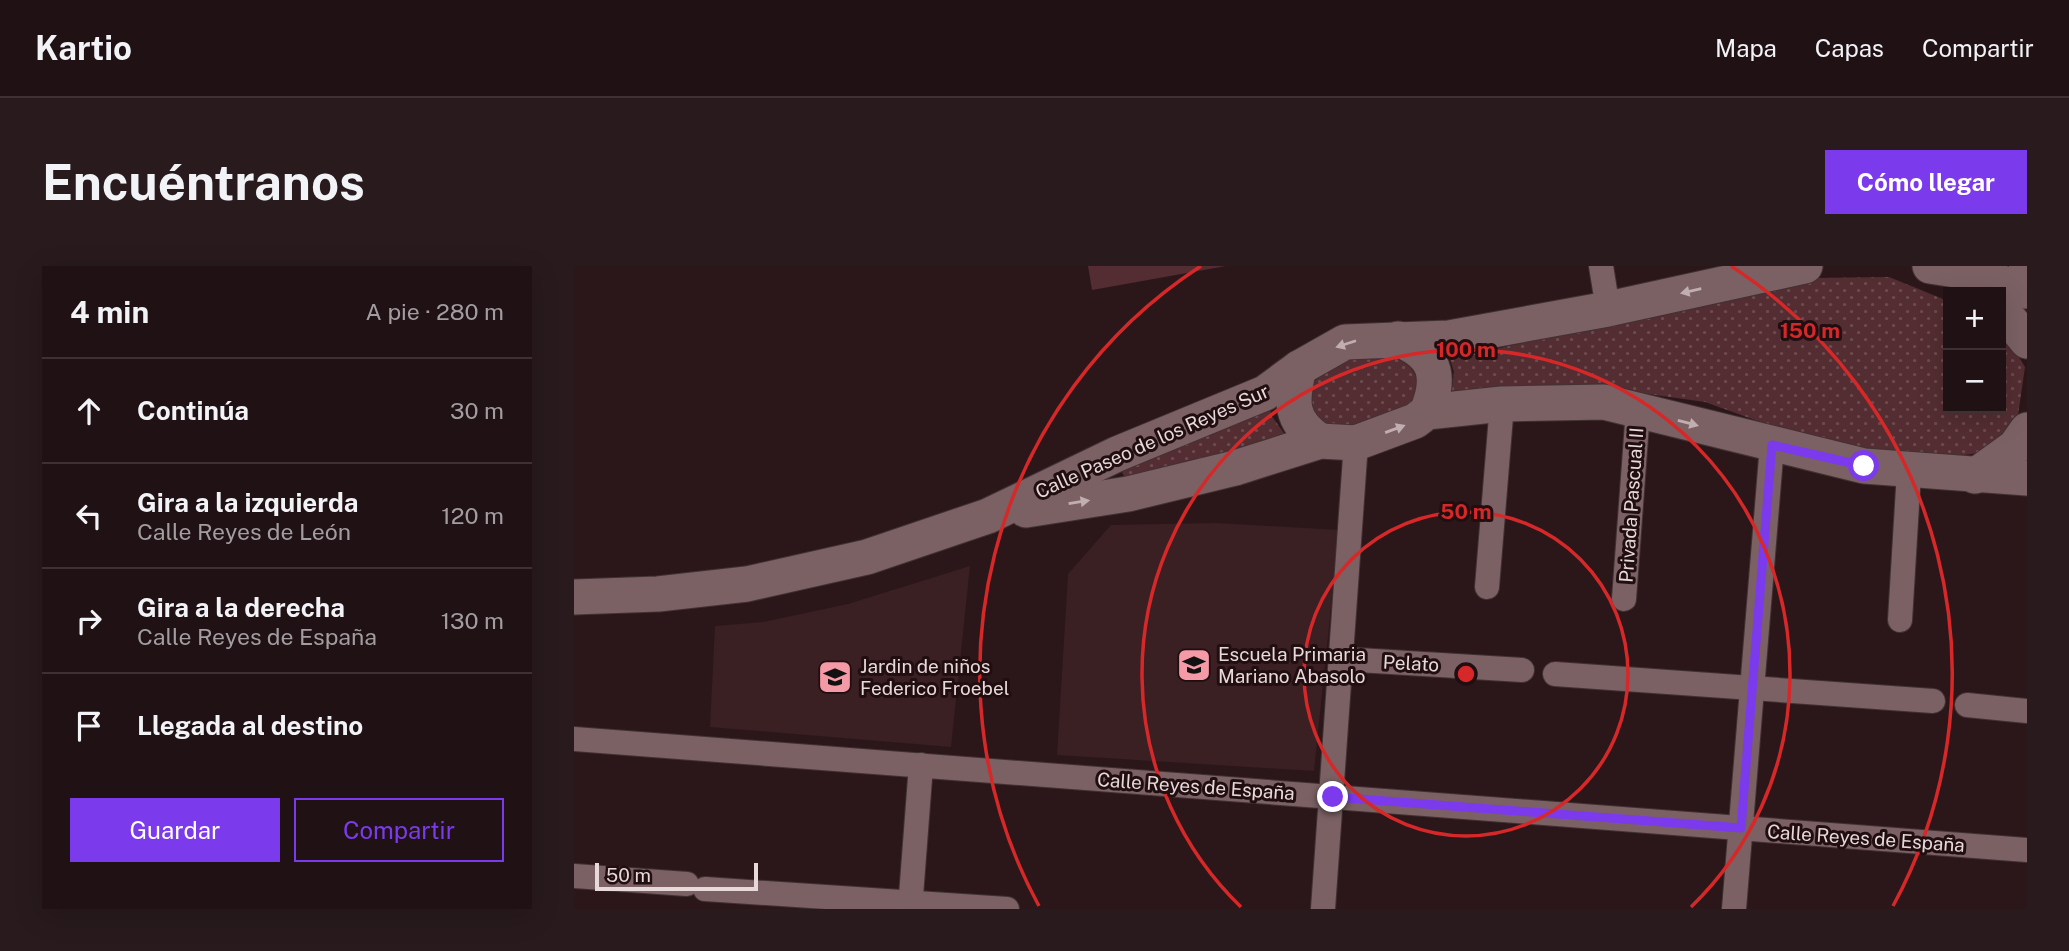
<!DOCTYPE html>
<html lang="es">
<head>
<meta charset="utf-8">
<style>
  :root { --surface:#201114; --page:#281a1d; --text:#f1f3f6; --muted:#a29da0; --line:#3d3134; --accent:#7c3aed }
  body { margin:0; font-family:"Public Sans",sans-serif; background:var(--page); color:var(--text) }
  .controls { position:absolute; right:21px; top:21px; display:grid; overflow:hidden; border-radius:0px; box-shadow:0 7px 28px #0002 }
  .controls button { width:63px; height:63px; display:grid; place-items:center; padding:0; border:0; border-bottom:2px solid var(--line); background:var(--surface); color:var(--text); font:35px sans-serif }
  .scale { position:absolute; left:21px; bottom:18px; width:163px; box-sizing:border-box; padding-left:7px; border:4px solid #e7d8d9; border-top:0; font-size:19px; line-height:24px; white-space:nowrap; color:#e7d8d9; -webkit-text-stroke:5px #210e11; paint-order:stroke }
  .stop { position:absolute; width:21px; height:21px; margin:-16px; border:5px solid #7c3aed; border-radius:50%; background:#fff }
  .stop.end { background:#7c3aed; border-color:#fff; box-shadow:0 2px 7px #0008 }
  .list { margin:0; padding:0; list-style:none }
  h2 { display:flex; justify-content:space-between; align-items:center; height:91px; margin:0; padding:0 28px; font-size:30px }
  h2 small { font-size:23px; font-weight:400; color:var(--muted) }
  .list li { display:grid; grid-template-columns:46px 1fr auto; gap:21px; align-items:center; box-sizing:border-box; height:105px; padding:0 28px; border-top:2px solid var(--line) }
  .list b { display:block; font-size:26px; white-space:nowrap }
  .list p { margin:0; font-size:23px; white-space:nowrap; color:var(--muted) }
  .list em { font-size:23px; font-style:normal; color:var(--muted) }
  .actions { display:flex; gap:14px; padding:21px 28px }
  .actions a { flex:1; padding:16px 0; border:2px solid var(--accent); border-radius:0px; text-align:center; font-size:24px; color:var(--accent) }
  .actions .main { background:var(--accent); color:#fff }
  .icon { flex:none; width:38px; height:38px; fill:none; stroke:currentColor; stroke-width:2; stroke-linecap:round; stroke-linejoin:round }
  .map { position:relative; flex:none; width:1453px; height:643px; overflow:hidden; border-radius:0px }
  header { display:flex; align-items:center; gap:42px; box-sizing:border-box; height:98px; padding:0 35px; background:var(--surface); border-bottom:2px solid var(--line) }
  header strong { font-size:33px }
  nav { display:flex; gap:38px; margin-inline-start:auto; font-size:24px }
  .intro { display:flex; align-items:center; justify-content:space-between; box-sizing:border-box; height:168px; padding:0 42px }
  h1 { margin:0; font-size:49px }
  .button { padding:18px 32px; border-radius:0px; background:var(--accent); color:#fff; font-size:24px; font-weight:700 }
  main { display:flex; gap:42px; padding:0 42px }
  aside { flex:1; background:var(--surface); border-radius:0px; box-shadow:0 7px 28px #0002 }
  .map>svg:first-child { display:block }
  .built { fill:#3a1f23 }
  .park { fill:url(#park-dots) }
  .garden { fill:#532d32 }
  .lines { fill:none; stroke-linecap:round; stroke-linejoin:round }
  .street-casing { stroke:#423234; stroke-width:26 }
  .secondary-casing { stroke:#423234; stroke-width:37 }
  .street { stroke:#7b6164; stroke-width:24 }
  .secondary { stroke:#7b6164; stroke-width:35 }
  .oneway { fill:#c1aeb0 }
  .route { stroke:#7c3aed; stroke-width:9 }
  .ring { fill:none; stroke:#d62828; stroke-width:3.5 }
  .labels { text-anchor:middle; stroke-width:6; stroke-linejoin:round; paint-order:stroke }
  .street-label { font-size:19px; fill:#e7d8d9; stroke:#210e11 }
  .poi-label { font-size:19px; fill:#e7d8d9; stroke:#210e11; text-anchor:start }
  .centre { fill:#d62828; stroke:#210e11; stroke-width:3.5 }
  .ring-label { font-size:21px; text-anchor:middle; font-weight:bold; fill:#d62828; stroke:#210e11; stroke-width:6; stroke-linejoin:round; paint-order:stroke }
</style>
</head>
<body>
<header>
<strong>Kartio</strong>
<nav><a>Mapa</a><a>Capas</a><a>Compartir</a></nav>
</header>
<div class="intro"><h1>Encuéntranos</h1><a class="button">Cómo llegar</a></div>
<main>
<aside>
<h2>4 min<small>A pie · 280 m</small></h2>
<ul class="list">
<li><svg class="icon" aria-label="ahead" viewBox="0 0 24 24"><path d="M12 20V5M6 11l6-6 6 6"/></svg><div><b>Continúa</b></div><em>30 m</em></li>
<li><svg class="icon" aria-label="left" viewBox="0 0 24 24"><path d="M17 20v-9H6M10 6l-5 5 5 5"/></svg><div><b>Gira a la izquierda</b><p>Calle Reyes de León</p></div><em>120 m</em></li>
<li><svg class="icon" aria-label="right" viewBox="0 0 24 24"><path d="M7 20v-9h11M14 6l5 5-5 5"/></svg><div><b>Gira a la derecha</b><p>Calle Reyes de España</p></div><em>130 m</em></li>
<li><svg class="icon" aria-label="arrive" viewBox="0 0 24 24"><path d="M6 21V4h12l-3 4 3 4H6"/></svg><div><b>Llegada al destino</b></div></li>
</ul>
<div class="actions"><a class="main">Guardar</a><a>Compartir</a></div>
</aside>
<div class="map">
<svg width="1453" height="643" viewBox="0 0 1453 643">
  <defs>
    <pattern id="park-dots" width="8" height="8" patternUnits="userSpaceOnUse" patternTransform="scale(1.75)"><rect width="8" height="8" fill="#532d32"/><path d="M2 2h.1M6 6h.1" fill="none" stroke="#6c4b4f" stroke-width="1.8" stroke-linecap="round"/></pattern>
  </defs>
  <rect width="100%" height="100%" fill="#2b171a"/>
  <g class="built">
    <path d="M643 257 765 264 740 505 483 489 494 308 537 259Z"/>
    <path d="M396 300 377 481 136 461 141 360 189 356 274 338Z"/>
  </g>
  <g class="park">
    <path d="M1315 11 1374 35V142H1427V62L1451 101 1443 156 1410 186 1365 193 1288 183 1203 162 1131 136 1031 122 877 131 880 106 876 93 1243 12Z"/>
    <path d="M804 87C834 94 852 105 838 139L762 167 740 154 736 120C754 99 778 89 804 87Z"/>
    <path d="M696 140 697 149 712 170 551 212 548 206 552 199Z"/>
  </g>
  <path class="garden" d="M514 0H652L518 24Z"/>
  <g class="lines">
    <g class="street-casing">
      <g id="street">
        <path d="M1027 0 1034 43"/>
        <path d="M1447 0 1452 25"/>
        <path d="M913 321 928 138"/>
        <path d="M1050 333 1064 144"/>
        <path d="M1326 354 1335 206"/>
        <path d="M768 393 948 404"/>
        <path d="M981 408 1359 435"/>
        <path d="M1393 439 1453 445"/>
        <path d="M0 473 1453 584"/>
        <path d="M0 610 113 618"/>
        <path d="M131 623 433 643"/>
        <path d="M336 643 347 499"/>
        <path d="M749 643 782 177"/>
        <path d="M1160 643 1198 179"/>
      </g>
    </g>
    <g class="secondary-casing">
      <g id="secondary">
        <path d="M1356 0 1394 6 1453 25"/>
        <path d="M1427 43 1453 75"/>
        <path d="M824 73C861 88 868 109 853 146"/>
        <path d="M725 102C717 135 715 155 746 175"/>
        <path d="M1401 210 1441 181 1453 164"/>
        <path d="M452 244 554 228 661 202 746 175 782 177 841 155 853 146 928 138 1030 136 1290 200 1453 212"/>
        <path d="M0 331 84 328 173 318 293 291 414 250 543 188 691 127 725 102 771 76 875 72 1034 43 1231 0"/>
      </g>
    </g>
    <use href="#street" class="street"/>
    <use href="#secondary" class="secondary"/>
  </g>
  <defs><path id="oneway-solid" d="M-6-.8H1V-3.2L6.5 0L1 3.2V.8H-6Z" transform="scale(1.75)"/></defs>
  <g class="oneway">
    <use href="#oneway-solid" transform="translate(1117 25) rotate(167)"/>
    <use href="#oneway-solid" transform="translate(772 78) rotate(162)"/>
    <use href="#oneway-solid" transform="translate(1114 157) rotate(15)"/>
    <use href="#oneway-solid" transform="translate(821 163) rotate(-20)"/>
    <use href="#oneway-solid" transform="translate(505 236) rotate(-9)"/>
  </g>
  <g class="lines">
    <path class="route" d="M759 531 1167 562 1198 179 1290 200"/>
  </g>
  <g class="ring">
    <circle cx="892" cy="408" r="162"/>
    <path d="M667 641A324 324 0 1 1 1117 641"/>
    <path d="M465 640A486 486 0 0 1 627 0M1157 0A486 486 0 0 1 1319 640"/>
  </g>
  <defs>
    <g id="school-square" transform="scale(1.75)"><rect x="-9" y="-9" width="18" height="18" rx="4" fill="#f49aa6" stroke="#210e11"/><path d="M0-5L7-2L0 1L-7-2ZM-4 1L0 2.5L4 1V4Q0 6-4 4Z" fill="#111"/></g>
  </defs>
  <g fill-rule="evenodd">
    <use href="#school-square" x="620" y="399"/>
    <use href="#school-square" x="261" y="411"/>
  </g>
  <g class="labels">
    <g class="street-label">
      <text transform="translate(578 175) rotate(-24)" y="7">Calle Paseo de los Reyes Sur</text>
      <text transform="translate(1057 239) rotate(-86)" y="7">Privada Pascual II</text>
      <text transform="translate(837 397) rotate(3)" y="7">Pelato</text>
      <text transform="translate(622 520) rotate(4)" y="7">Calle Reyes de España</text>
      <text transform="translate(1292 572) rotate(4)" y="7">Calle Reyes de España</text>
    </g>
    <g class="poi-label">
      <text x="644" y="395">Escuela Primaria<tspan x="644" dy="22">Mariano Abasolo</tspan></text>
      <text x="286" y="407">Jardin de niños<tspan x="286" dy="22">Federico Froebel</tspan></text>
    </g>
  </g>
  <circle cx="892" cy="408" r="10" class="centre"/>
  <g class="ring-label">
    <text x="1236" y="72">150 m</text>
    <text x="892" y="91">100 m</text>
    <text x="892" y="253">50 m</text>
  </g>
</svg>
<div class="controls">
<button>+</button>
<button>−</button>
</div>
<div class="scale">50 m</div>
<div class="stop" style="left:1290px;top:200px"></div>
<div class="stop end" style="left:759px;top:531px"></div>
</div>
</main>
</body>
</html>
